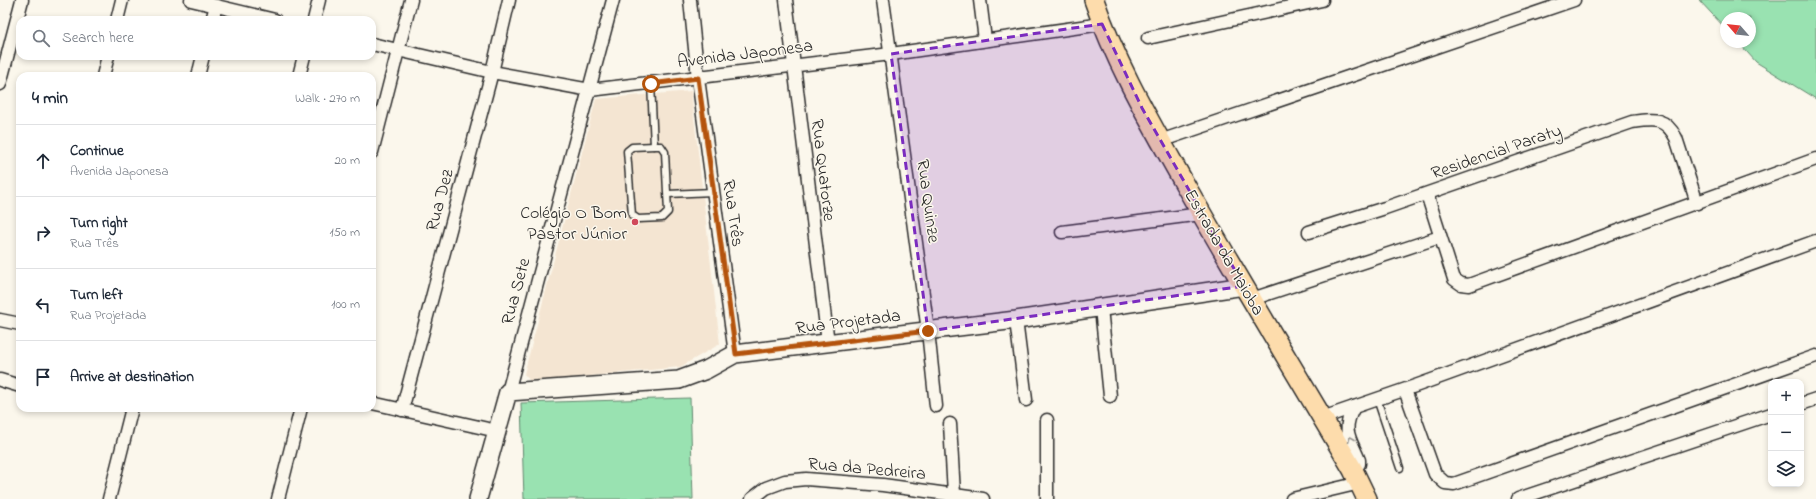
<!DOCTYPE html>
<html lang="en">
<head>
<meta charset="utf-8">
<style>
  :root { --surface:#fff; --page:#f6f6f7; --text:#1f2937; --muted:#747a83; --line:#e0e1e3 }
  body { margin:0; font-family:"Indie Flower",sans-serif; background:var(--page); color:var(--text) }
  .controls { position:absolute; right:12px; bottom:12px; display:grid; overflow:hidden; border-radius:8px; box-shadow:0 2px 6px #0003 }
  .controls button { width:36px; height:36px; display:grid; place-items:center; padding:0; border:0; border-bottom:1px solid var(--line); background:var(--surface); color:var(--text); font:20px sans-serif }
  .compass { position:absolute; left:1720px; top:12px; width:36px; height:36px; border-radius:50%; background:var(--surface); box-shadow:0 2px 6px #0003; rotate:298deg }
  .stop { position:absolute; width:12px; height:12px; margin:-9px; border:3px solid #b45309; border-radius:50%; background:#fff }
  .stop.end { background:#b45309; border-color:#fff; box-shadow:0 1px 4px #0008 }
  .list { margin:0; padding:0; list-style:none }
  h2 { display:flex; justify-content:space-between; align-items:center; height:52px; margin:0; padding:0 16px; font-size:17px }
  h2 small { font-size:13px; font-weight:400; color:var(--muted) }
  .list li { display:grid; grid-template-columns:26px 1fr auto; gap:12px; align-items:center; box-sizing:border-box; height:72px; padding:0 16px; border-top:1px solid var(--line) }
  .list b { display:block; font-size:15px; white-space:nowrap }
  .list p { margin:0; font-size:13px; white-space:nowrap; color:var(--muted) }
  .list em { font-size:13px; font-style:normal; color:var(--muted) }
  .icon { flex:none; width:22px; height:22px; fill:none; stroke:currentColor; stroke-width:2; stroke-linecap:round; stroke-linejoin:round }
  .map { position:relative; flex:none; width:1816px; height:499px; overflow:hidden }
  .search { position:absolute; background:var(--surface); box-shadow:0 2px 6px #0003; left:16px; top:16px; width:360px; height:44px; display:flex; align-items:center; gap:10px; box-sizing:border-box; padding:0 14px; border-radius:12px; color:var(--muted); font-size:15px }
  .panel { position:absolute; background:var(--surface); box-shadow:0 2px 6px #0003; left:16px; top:72px; width:360px; height:340px; border-radius:12px }
  .map>svg:first-child { display:block }
  .built { fill:#f4e5d2 }
  .green { fill:#99e2b1; stroke:#62866e }
  .lines { fill:none; stroke-linecap:round; stroke-linejoin:round }
  .lane-casing { stroke:#2b2b2b; stroke-width:9 }
  .street-casing { stroke:#2b2b2b; stroke-width:15 }
  .secondary-casing { stroke:#2b2b2b; stroke-width:20 }
  .primary-casing { stroke:#2b2b2b; stroke-width:22 }
  .lane { stroke:#fbf7ec; stroke-width:6 }
  .street { stroke:#fbf7ec; stroke-width:12 }
  .secondary { stroke:#fbf7ec; stroke-width:17 }
  .primary { stroke:#fddcac; stroke-width:19 }
  .oneway { stroke:#93918c }
  .route { stroke:#b45309; stroke-width:5 }
  .marked { fill:#7b2cbf; fill-opacity:0.2; stroke:#7b2cbf; stroke-width:3; stroke-dasharray:8 5; stroke-linejoin:round }
  .poi-dot { fill:#d1495b; stroke:#fbf7ec; stroke-width:1.5 }
  .labels { text-anchor:middle; stroke-width:3; stroke-linejoin:round; paint-order:stroke }
  .street-label { font-size:18px; fill:#2b2b2b; stroke:#fbf7ec }
  .poi-label { font-size:18px; fill:#2b2b2b; stroke:#fbf7ec; text-anchor:end }
</style>
</head>
<body>
<div class="map">
<svg width="1816" height="499" viewBox="0 0 1816 499">
  <rect width="100%" height="100%" fill="#fbf7ec"/>
  <filter id="ink" filterUnits="userSpaceOnUse"><feTurbulence type="fractalNoise" baseFrequency=".025" numOctaves="2"/><feDisplacementMap in="SourceGraphic" scale="8" xChannelSelector="R" yChannelSelector="G"/><feConvolveMatrix kernelMatrix="1 2 1 2 8 2 1 2 1" color-interpolation-filters="sRGB"/></filter>
  <g filter="url(#ink)">
    <path class="built" d="M691 91 720 344 680 367 531 382 524 374 596 99Z"/>
    <g class="green">
      <path d="M1699 0H1816V99L1756 62 1738 42H1750V18H1726V29Z"/>
      <path d="M690 398 693 499H524L521 403Z"/>
    </g>
    <g class="lines">
      <g class="lane-casing">
        <g id="lane">
          <path d="M651 84 654 146"/>
          <path d="M654 146H661L665 152 668 212 662 218 638 219 632 215 627 151 632 147Z"/>
          <path d="M668 194 713 192"/>
          <path d="M1377 399 1400 468"/>
        </g>
      </g>
      <g class="street-casing">
        <g id="street">
          <path d="M191 0 275 20"/>
          <path d="M690 0 698 78 735 354"/>
          <path d="M786 0 828 343"/>
          <path d="M883 0 928 331 936 406"/>
          <path d="M980 0 985 40"/>
          <path d="M117 20 122 0"/>
          <path d="M212 20 216 6"/>
          <path d="M314 20 319 0"/>
          <path d="M1148 38 1322 0"/>
          <path d="M372 44 492 72 590 90 891 54 1102 24"/>
          <path d="M103 76 108 56"/>
          <path d="M198 76 203 56"/>
          <path d="M299 76 304 56"/>
          <path d="M0 84 22 0"/>
          <path d="M1160 141 1574 0"/>
          <path d="M372 152 411 0"/>
          <path d="M1427 194 1454 279 1461 284 1469 285 1816 159"/>
          <path d="M1062 232 1201 214"/>
          <path d="M1309 232 1385 208 1632 122C1654 119 1665 117 1676 138L1697 203"/>
          <path d="M1252 299 1440 237"/>
          <path d="M1101 308 1110 396"/>
          <path d="M0 320 20 324"/>
          <path d="M1016 320 1026 400"/>
          <path d="M0 380 20 386"/>
          <path d="M1405 390 1435 474 1445 483 1454 484 1816 356"/>
          <path d="M508 392 613 0"/>
          <path d="M372 403 497 431"/>
          <path d="M1801 404 1816 399"/>
          <path d="M402 410 492 72 509 0"/>
          <path d="M1322 418 1418 385 1816 241"/>
          <path d="M950 424 954 494"/>
          <path d="M1353 470 1359 464V460C1350 438 1341 430 1354 407"/>
          <path d="M109 499 132 408"/>
          <path d="M278 499 301 408"/>
          <path d="M752 499 766 488 785 481 806 479 883 485 983 499"/>
          <path d="M1047 499V420"/>
          <path d="M1292 499 1360 483"/>
          <path d="M1518 499 1771 414"/>
        </g>
      </g>
      <g class="secondary-casing">
        <path id="secondary" d="M478 499 508 392 679 380 706 370 735 354 1016 320 1244 286"/>
      </g>
      <g class="primary-casing">
        <path id="primary" d="M1094 0C1116 64 1150 122 1183 181 1238 279 1297 374 1353 470L1367 499"/>
      </g>
      <use href="#lane" class="lane"/>
      <use href="#street" class="street"/>
      <use href="#secondary" class="secondary"/>
      <use href="#primary" class="primary"/>
    </g>
    <defs><path id="oneway-chevron" d="M-2-3.5L2.5 0L-2 3.5" fill="none" stroke-width="1.6" stroke-linecap="round" stroke-linejoin="round"/></defs>
    <use class="oneway" href="#oneway-chevron" transform="translate(1351 439) rotate(-112)"/>
  </g>
  <g class="lines" filter="url(#ink)">
    <path class="route" d="M651 84 698 78 736 354 928 331"/>
  </g>
  <path class="marked" d="M1102 24 1142 108 1244 286 928 331 891 54Z"/>
  <circle class="poi-dot" cx="635" cy="222" r="4"/>
  <g class="labels">
    <g class="street-label">
      <text transform="translate(745 53) rotate(-7)" y="6">Avenida Japonesa</text>
      <text transform="translate(1496 151) rotate(-19)" y="6">Residencial Paraty</text>
      <text transform="translate(824 170) rotate(83)" y="6">Rua Quatorze</text>
      <text transform="translate(439 200) rotate(-75)" y="6">Rua Dez</text>
      <text transform="translate(929 201) rotate(82)" y="6">Rua Quinze</text>
      <text transform="translate(734 213) rotate(82)" y="6">Rua Três</text>
      <text transform="translate(1225 252) rotate(60)" y="6">Estrada da Maioba</text>
      <text transform="translate(515 291) rotate(-75)" y="6">Rua Sete</text>
      <text transform="translate(848 321) rotate(-7)" y="6">Rua Projetada</text>
      <text transform="translate(867 468) rotate(5)" y="6">Rua da Pedreira</text>
    </g>
    <g class="poi-label">
      <text x="627" y="218">Colégio O Bom<tspan x="627" dy="21">Pastor Júnior</tspan></text>
    </g>
  </g>
</svg>
<div class="controls">
<button>+</button>
<button>−</button>
<button><svg class="icon" aria-label="layers" viewBox="0 0 24 24"><path d="M12 4l9 5-9 5-9-5zM3 14l9 5 9-5"/></svg></button>
</div>
<svg class="compass" viewBox="-18 -18 36 36"><path d="M0-13l5 13h-10z" fill="#e53935"/><path d="M0 13l5-13h-10z" fill="#747a83"/></svg>
<div class="stop" style="left:651px;top:84px"></div>
<div class="stop end" style="left:928px;top:331px"></div>
<div class="search"><svg class="icon" aria-label="search" viewBox="0 0 24 24"><circle cx="10" cy="10" r="6"/><path d="M15 15l6 6"/></svg>Search here</div>
<section class="panel">
<h2>4 min<small>Walk · 270 m</small></h2>
<ul class="list">
<li><svg class="icon" aria-label="ahead" viewBox="0 0 24 24"><path d="M12 20V5M6 11l6-6 6 6"/></svg><div><b>Continue</b><p>Avenida Japonesa</p></div><em>20 m</em></li>
<li><svg class="icon" aria-label="right" viewBox="0 0 24 24"><path d="M7 20v-9h11M14 6l5 5-5 5"/></svg><div><b>Turn right</b><p>Rua Três</p></div><em>150 m</em></li>
<li><svg class="icon" aria-label="left" viewBox="0 0 24 24"><path d="M17 20v-9H6M10 6l-5 5 5 5"/></svg><div><b>Turn left</b><p>Rua Projetada</p></div><em>100 m</em></li>
<li><svg class="icon" aria-label="arrive" viewBox="0 0 24 24"><path d="M6 21V4h12l-3 4 3 4H6"/></svg><div><b>Arrive at destination</b></div></li>
</ul>
</section>
</div>
</body>
</html>
